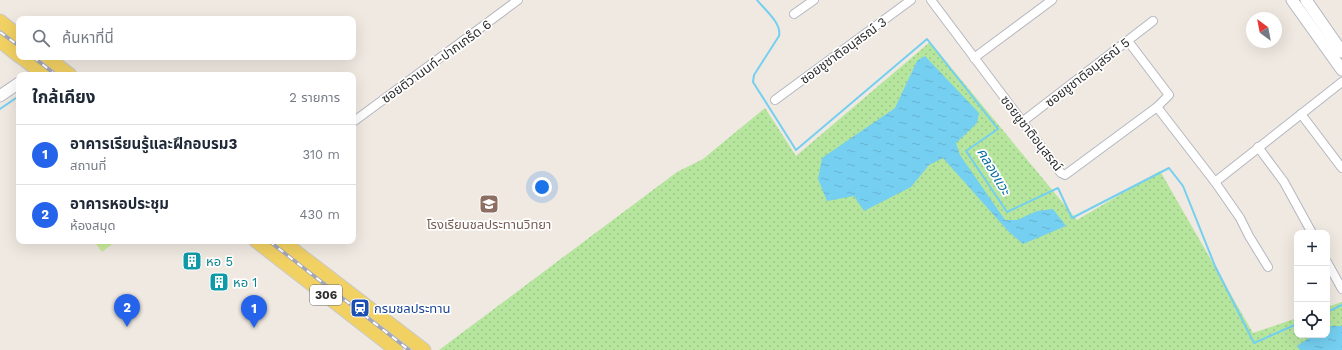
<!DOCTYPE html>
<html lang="th">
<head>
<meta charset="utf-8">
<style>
  :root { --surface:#fff; --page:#f2f2f3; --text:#1f2937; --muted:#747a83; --line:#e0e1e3; --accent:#2563eb }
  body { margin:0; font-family:"Work Sans","Noto Sans Thai",sans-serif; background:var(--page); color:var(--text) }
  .controls { position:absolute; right:12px; bottom:12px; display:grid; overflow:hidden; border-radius:8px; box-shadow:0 4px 16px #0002 }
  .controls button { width:36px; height:36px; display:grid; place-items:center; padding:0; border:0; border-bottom:1px solid var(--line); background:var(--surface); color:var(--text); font:20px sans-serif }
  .compass { position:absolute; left:1246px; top:12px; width:36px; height:36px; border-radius:50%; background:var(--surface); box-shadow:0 4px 16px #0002; rotate:328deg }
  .you { position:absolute; left:542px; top:187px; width:14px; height:14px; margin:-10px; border:3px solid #fff; border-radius:50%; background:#1a73e8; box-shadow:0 0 0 6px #1a73e833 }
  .badge { display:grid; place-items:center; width:26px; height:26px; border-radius:50%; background:var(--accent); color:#fff; font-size:13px; font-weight:700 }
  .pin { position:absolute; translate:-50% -33px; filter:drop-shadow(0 1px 2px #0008) }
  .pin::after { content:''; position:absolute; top:21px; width:14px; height:12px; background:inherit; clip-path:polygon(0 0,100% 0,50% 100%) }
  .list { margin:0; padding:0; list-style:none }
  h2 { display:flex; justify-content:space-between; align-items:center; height:52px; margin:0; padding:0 16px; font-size:17px }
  h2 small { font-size:13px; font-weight:400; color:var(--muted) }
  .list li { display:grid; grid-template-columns:26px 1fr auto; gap:12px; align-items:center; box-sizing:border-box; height:60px; padding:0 16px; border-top:1px solid var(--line) }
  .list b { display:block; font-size:15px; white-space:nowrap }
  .list p { margin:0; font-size:13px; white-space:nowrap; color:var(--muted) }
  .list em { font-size:13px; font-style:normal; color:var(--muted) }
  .icon { flex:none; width:22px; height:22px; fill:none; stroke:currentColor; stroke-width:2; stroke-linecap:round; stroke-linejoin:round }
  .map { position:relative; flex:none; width:1342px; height:350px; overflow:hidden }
  .search { position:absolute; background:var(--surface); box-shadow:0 4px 16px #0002; left:16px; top:16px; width:340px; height:44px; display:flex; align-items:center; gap:10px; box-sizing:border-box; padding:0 14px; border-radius:8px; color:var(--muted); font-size:15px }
  .panel { position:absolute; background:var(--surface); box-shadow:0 4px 16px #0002; left:16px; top:72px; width:340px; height:172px; border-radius:8px }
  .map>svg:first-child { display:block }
  .grass { fill:url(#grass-dots) }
  .pitch { fill:#c9ec9a }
  .water { fill:url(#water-ripples) }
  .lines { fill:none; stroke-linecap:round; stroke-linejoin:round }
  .stream { stroke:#75cff0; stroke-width:2 }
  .street-casing { stroke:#b4b7c1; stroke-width:10 }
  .secondary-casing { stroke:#b4b7c1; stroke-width:13 }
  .primary-casing { stroke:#c9c9c9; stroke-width:15 }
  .street { stroke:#fff; stroke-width:8 }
  .secondary { stroke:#fff; stroke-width:11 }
  .primary { stroke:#f2d163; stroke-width:13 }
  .rail-casing { stroke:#a3a6b8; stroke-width:3.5 }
  .rail { stroke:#fff; stroke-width:2; stroke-dasharray:6; stroke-linecap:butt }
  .labels { text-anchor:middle; stroke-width:3.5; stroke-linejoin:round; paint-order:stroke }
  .shield { fill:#fff; stroke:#6d6d6d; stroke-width:1 }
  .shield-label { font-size:12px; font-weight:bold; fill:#2e2e2e }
  .street-label { font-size:13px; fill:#2e2e2e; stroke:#fff }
  .education-label { font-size:13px; fill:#785e54; stroke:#fff }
  .culture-label { font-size:13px; fill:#0d838f; stroke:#fff; text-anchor:start }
  .transit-label { font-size:13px; fill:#164399; stroke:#fff; text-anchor:start }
  .water-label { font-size:14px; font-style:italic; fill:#0d6fa3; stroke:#fff }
</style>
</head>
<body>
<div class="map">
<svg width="1342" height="350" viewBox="0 0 1342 350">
  <defs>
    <pattern id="grass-dots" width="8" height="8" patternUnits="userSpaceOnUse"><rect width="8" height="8" fill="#b6e59e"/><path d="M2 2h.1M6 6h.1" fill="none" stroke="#9dc588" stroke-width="1.8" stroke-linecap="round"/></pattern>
    <pattern id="water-ripples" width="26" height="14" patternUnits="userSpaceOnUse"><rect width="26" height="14" fill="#75cff0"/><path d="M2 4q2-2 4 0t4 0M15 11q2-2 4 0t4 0" fill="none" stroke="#66b2ce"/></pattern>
  </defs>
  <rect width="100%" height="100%" fill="#efe9e1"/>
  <path class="grass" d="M930 42 1077 220 1160 171 1253 333 1297 318V335H1327V307L1342 302V350H439L677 172 703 159 765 108 796 156Z"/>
  <path class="pitch" d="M94 241H116L102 252Z"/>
  <g class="water">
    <path d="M925 56 979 113 977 123 956 143 960 155 1005 220H1017L1037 211 1053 209 1066 226 1023 244 1008 231 943 158 929 165 911 187 864 211 854 196 827 201 818 179 822 158 895 108 917 61Z"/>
    <path d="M1327 326H1342V350H1300L1297 346 1313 335H1327Z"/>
  </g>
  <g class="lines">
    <g class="stream">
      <path d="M757 0C764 9 782 23 779 36L754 75 753 82 796 150 927 39 998 129 966 151 1007 212 1058 188 1072 218 1169 168 1183 186 1215 266 1254 343 1297 324"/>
      <path d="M0 109 19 96"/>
      <path d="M1327 312 1342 305"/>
    </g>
    <g class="street-casing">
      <g id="street">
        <path d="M931 0 1061 173 1065 175 1157 107 1215 182 1240 218 1249 236 1268 267"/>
        <path d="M794 14 814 0"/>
        <path d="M1128 41 1169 95 1157 107"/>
        <path d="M974 58 1052 0"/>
        <path d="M775 100 911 0"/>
        <path d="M1301 114 1342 168"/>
        <path d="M353 122 518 0"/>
        <path d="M1022 122 1153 21"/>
        <path d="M1258 147 1284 182 1312 233"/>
        <path d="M1215 182 1342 82"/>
        <path d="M1327 262 1342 289"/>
      </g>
    </g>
    <g class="secondary-casing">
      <g id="secondary">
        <path d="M1292 0 1342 70"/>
        <path d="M1306 0 1342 52"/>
        <path d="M0 96 19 83"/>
      </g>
    </g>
    <g class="primary-casing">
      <g id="primary">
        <path d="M0 21 19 36"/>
        <path d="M0 41 19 56"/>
        <path d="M21 57 44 75"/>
        <path d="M47 57 70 75"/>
        <path d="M256 241 396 350"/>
        <path d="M282 241 424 350"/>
      </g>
    </g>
    <use href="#street" class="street"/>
    <use href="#secondary" class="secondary"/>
    <use href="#primary" class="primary"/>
    <g class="rail-casing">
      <g id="rail">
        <path d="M0 32 19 46"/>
        <path d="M33 57 56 75"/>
        <path d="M269 241 409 350"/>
      </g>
    </g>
    <use href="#rail" class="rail"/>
  </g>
  <defs>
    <g id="school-square" transform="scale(1)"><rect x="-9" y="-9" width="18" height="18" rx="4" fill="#8d6e63" stroke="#fff"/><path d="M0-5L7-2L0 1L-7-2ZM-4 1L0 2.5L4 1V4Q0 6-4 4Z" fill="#fff"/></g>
    <g id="building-square" transform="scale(1)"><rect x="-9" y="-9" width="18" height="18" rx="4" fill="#0f9aa8" stroke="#fff"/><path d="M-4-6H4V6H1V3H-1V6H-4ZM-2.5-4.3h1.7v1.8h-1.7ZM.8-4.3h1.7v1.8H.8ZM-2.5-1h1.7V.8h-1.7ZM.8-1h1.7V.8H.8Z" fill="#fff"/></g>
    <g id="station-square" transform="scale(1)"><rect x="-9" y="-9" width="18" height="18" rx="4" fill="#1a4fb4" stroke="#fff"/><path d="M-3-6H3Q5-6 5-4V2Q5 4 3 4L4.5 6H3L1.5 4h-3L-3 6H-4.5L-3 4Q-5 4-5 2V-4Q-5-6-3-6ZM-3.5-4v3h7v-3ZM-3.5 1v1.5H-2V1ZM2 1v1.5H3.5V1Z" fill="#fff"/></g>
  </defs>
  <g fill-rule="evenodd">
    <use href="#school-square" x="489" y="204"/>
    <use href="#building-square" x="192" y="261"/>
    <use href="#building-square" x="219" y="282"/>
    <use href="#station-square" x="360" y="308"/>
  </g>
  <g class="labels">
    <rect class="shield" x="310" y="285" width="32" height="20" rx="3"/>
    <g class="shield-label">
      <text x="326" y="299">306</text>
    </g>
    <g class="street-label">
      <text transform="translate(843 50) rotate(-36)" y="5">ซอยชูชาติอนุสรณ์ 3</text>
      <text transform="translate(436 61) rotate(-36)" y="5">ซอยติวานนท์-ปากเกร็ด 6</text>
      <text transform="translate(1087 72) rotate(-38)" y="5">ซอยชูชาติอนุสรณ์ 5</text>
      <text transform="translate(1032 133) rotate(52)" y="5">ซอยชูชาติอนุสรณ์</text>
    </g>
    <g class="education-label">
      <text x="489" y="229">โรงเรียนชลประทานวิทยา</text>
    </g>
    <g class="culture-label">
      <text x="206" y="266">หอ 5</text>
      <text x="233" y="287">หอ 1</text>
    </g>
    <g class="transit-label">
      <text x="374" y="313">กรมชลประทาน</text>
    </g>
    <g class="water-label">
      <text transform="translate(994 171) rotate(59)" y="5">คลองแวะ</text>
    </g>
  </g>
</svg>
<div class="controls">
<button>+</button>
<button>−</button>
<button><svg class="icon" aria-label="locate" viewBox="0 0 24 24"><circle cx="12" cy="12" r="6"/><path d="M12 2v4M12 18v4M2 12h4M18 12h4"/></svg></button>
</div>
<svg class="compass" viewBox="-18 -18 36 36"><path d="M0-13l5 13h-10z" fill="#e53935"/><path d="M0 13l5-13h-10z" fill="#747a83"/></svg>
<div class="you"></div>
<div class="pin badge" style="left:254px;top:328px">1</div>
<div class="pin badge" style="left:127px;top:327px">2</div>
<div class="search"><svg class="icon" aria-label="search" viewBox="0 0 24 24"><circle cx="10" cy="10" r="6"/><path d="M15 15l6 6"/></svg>ค้นหาที่นี่</div>
<section class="panel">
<h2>ใกล้เคียง<small>2 รายการ</small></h2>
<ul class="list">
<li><span class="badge">1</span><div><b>อาคารเรียนรู้และฝึกอบรม3</b><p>สถานที่</p></div><em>310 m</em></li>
<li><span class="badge">2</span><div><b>อาคารหอประชุม</b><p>ห้องสมุด</p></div><em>430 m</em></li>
</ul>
</section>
</div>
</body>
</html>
